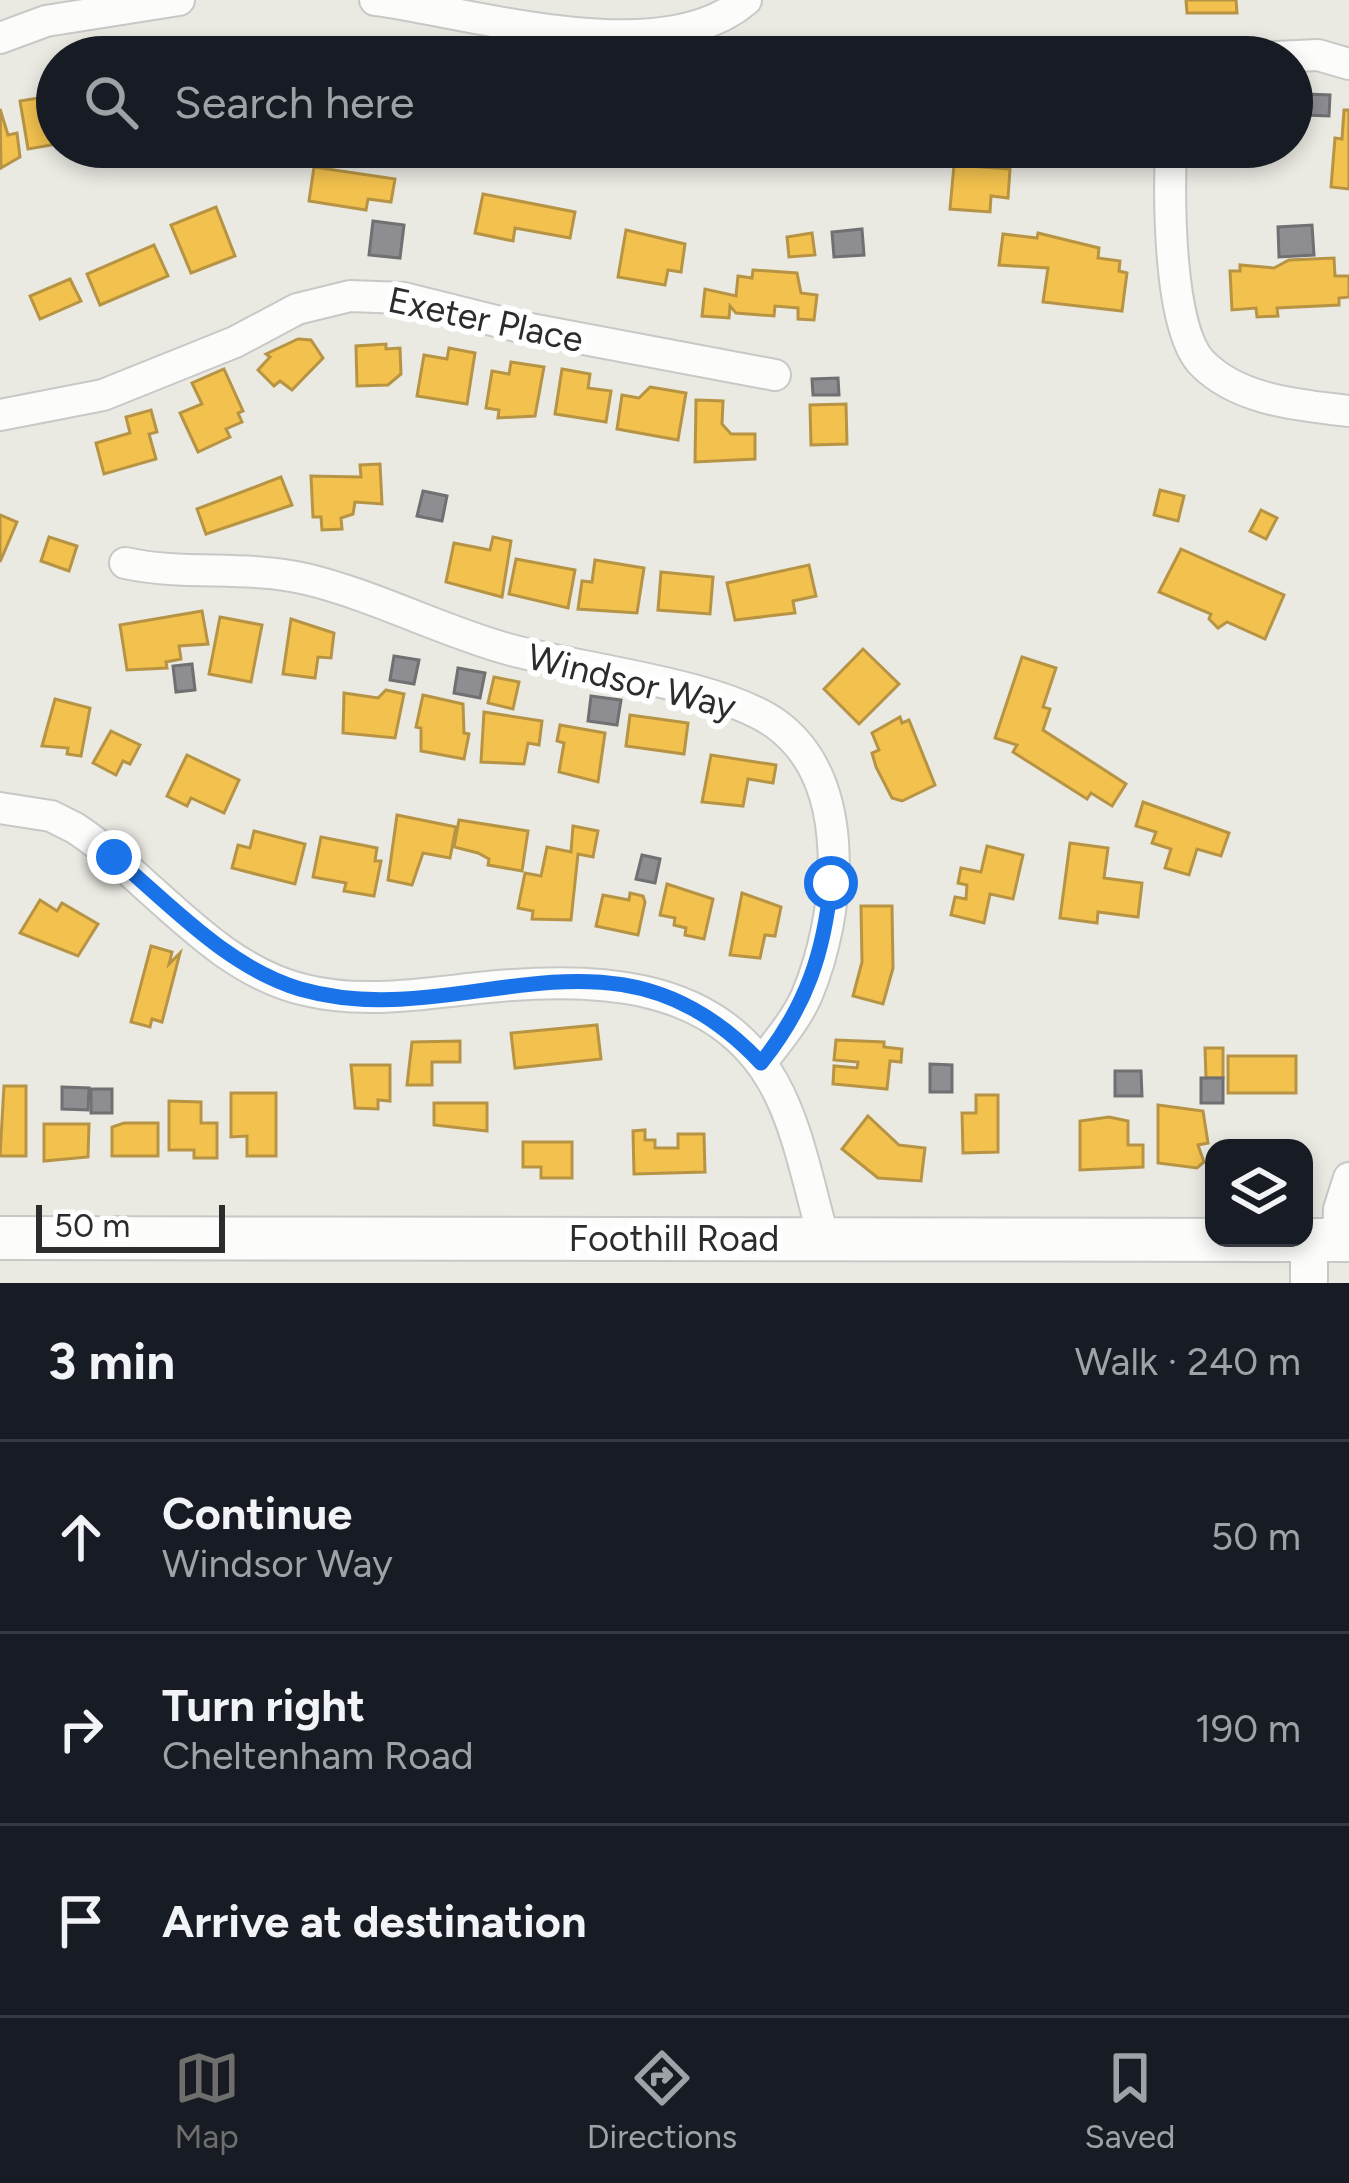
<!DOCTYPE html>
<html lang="en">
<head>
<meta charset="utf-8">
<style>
  :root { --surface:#171b24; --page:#242831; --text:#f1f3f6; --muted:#9ea1a6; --line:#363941; --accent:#6e6e6c }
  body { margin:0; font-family:Figtree,sans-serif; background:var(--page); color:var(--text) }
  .controls { position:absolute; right:36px; bottom:36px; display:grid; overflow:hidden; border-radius:24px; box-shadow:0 6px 18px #0003 }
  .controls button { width:108px; height:108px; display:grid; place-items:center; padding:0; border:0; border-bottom:3px solid var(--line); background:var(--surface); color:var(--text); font:60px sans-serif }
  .scale { position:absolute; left:36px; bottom:30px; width:189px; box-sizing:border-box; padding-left:12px; border:6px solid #2c2c2c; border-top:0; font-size:33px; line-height:42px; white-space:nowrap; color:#2c2c2c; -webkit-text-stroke:9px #fff; paint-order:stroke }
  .stop { position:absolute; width:36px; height:36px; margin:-27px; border:9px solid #1a73e8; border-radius:50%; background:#fff }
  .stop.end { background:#1a73e8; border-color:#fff; box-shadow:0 3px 12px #0008 }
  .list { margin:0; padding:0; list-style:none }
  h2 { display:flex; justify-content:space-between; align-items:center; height:156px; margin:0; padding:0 48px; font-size:51px }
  h2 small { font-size:39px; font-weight:400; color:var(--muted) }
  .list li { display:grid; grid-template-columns:78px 1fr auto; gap:36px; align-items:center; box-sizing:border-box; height:192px; padding:0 48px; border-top:3px solid var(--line) }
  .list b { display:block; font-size:45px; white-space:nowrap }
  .list p { margin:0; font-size:39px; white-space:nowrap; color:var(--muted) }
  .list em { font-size:39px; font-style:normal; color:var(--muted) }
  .icon { flex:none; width:66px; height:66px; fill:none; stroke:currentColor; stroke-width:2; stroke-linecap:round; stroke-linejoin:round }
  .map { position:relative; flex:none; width:1349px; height:1283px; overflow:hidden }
  .search { position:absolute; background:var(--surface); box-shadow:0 6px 18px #0003; left:36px; right:36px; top:36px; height:132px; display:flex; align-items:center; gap:30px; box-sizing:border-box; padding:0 42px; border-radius:66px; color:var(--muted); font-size:45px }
  .sheet { height:732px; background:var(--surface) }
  nav { display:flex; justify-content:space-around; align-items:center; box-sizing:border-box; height:168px; border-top:3px solid var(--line); background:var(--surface); font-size:33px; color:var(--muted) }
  nav a { display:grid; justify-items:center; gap:6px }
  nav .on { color:var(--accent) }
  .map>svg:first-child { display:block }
  .homes { fill:#f2c14e; stroke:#b79444; stroke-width:3 }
  .industry { fill:#8d8d92; stroke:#707073; stroke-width:3 }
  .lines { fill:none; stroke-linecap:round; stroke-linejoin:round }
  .minor-casing { stroke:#c8c8c7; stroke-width:34 }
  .tertiary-casing { stroke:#c8c8c7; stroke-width:40 }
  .secondary-casing { stroke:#c8c8c7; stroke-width:46 }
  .minor { stroke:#fcfcfb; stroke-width:30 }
  .tertiary { stroke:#fcfcfb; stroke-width:36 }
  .secondary { stroke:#fcfcfb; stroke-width:42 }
  .route { stroke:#1a73e8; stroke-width:15 }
  .labels { text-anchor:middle; stroke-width:12; stroke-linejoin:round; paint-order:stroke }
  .street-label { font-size:36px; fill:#2c2c2c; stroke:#fff }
</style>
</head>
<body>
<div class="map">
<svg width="1349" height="1283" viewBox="0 0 1349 1283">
  <rect width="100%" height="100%" fill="#eae9e2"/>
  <g class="homes">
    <path d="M1186 0H1236L1237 13H1187Z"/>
    <path d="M57 95V144L28 149 20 101Z"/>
    <path d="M0 109 8 135 17 133 20 157 1 168Z"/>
    <path d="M1344 110H1349V189L1331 187 1335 138 1342 139Z"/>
    <path d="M651 147H701L700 153 679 151 678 158 665 156 664 166 649 164Z"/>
    <path d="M954 165 1010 169 1008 198 991 196 990 212 950 209Z"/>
    <path d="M314 167 395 179 391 202 368 199 366 210 309 201Z"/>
    <path d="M483 194 575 212 570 238 515 228 513 241 475 233Z"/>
    <path d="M216 207 235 256 191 273 171 225Z"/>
    <path d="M626 230 685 244 681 272 668 270 665 285 618 277Z"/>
    <path d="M812 233 815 255 789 257 787 237Z"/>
    <path d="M1038 233 1099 248 1098 258 1120 261 1119 271 1127 273 1122 311 1043 302 1048 268 999 265 1003 234 1037 238Z"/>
    <path d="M154 245 168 276 100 305 87 274Z"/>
    <path d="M1334 258 1335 276H1349V297L1339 298V305L1277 308 1278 316 1257 317 1256 308 1232 310 1230 271H1240V265L1274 268 1289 260Z"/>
    <path d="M753 270 797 273 801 293 817 295 814 320 798 319V308L775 306 774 316 736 313 730 306 729 318 702 316 705 289 736 296 738 276 752 278Z"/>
    <path d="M70 279 81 301 40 319 30 296Z"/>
    <path d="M298 339 311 340 323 358 292 390 280 381 274 386 258 370 270 357 266 354Z"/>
    <path d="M386 344V349L400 348 401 374 388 385 357 386 356 346Z"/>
    <path d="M449 348 475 353 467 404 417 396 424 355 447 359Z"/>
    <path d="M511 362 544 367 535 416 498 418 499 410 486 408 492 371 509 374Z"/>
    <path d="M224 369 243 411 238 413 242 422 226 429 230 437 198 452 180 413 202 404 192 383Z"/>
    <path d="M562 369 590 374 588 388 611 391 606 422 555 414Z"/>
    <path d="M650 387 686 393 678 440 617 429 622 395 639 398Z"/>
    <path d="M696 400 723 401 722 424 731 434H755V459L695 462Z"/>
    <path d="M846 404 847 444 811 445 810 405Z"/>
    <path d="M151 410 157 432 149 434 156 459 104 474 96 443 130 433 126 417Z"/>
    <path d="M380 464 382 504 355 502 353 514 341 518 342 529 322 530 321 517H313L311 476 361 477 360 465Z"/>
    <path d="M281 477 292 505 206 534 197 509Z"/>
    <path d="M1160 490 1184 496 1178 521 1154 515Z"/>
    <path d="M1261 510 1277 518 1266 539 1250 531Z"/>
    <path d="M0 515 17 522 0 562Z"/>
    <path d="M49 537 77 546 69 571 41 561Z"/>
    <path d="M493 537 511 541 502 597 446 582 454 543 490 550Z"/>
    <path d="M1181 549 1284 595 1265 639 1227 622 1218 628 1209 619 1211 614 1159 592Z"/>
    <path d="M516 559 575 570 568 608 509 594Z"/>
    <path d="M595 560 644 568 637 613 578 609 582 581 592 582Z"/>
    <path d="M809 565 816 596 793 601 795 613 735 620 727 583Z"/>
    <path d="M661 572 713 577 710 614 658 610Z"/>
    <path d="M202 611 208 644 179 646 181 659 166 662 167 668 127 670 120 625Z"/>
    <path d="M220 617 262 625 251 682 209 674Z"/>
    <path d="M291 619 334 633 331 658 318 657 315 678 283 674Z"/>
    <path d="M863 649 899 684 859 724 824 689Z"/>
    <path d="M1022 657 1056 668 1043 707 1050 709 1043 730 1126 784 1112 806 1091 793 1087 799 1013 752 1017 745 995 738Z"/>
    <path d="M494 677 519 682 513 709 488 703Z"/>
    <path d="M386 690 404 694 395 738 343 733 344 693 378 698Z"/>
    <path d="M423 695 463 704 464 733 469 734 464 759 421 751V728L416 727Z"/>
    <path d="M55 699 90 708 81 756 67 754 68 748 42 746Z"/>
    <path d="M484 712 542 721 539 745 528 743 524 764 481 762Z"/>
    <path d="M630 715 688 723 684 754 626 746Z"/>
    <path d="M900 717 902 723 909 720 935 785 902 801 892 798 876 767 872 753 879 750 872 733Z"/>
    <path d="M560 725 605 733 598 782 559 772 564 743 557 741Z"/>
    <path d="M111 731 140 745 130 764 123 761 116 775 93 763Z"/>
    <path d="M187 755 239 780 224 813 191 798 187 806 167 796Z"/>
    <path d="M711 755 776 765 773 783 748 779 743 806 702 802Z"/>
    <path d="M1143 802 1229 833 1221 856 1197 849 1189 875 1165 868 1171 849 1152 843 1156 832 1136 826Z"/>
    <path d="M397 815 456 827 450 858 423 853 412 885 388 880Z"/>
    <path d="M459 820 528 831 522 871 488 865 489 859 478 853 454 847Z"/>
    <path d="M573 826 598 831 593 857 578 854 571 920 532 919 533 911 518 908 525 873 541 876 547 847 571 852Z"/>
    <path d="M254 831 305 844 295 884 232 868 238 845 250 848Z"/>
    <path d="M321 837 377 848 375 861H381L374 896 344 891 346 883 313 877Z"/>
    <path d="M1070 843 1108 848 1104 878 1142 883 1138 917 1098 912 1097 923 1060 918Z"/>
    <path d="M987 846 1023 855 1013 899 990 894 984 923 951 915 955 897 966 899 967 885 958 883 961 868 981 872Z"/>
    <path d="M667 884 713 899 704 939 685 935 686 928 674 925 675 918 660 915Z"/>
    <path d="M630 893 643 896 645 902 638 935 596 926 603 895 629 900Z"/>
    <path d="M742 893 781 907 775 936 765 935 760 958 730 955Z"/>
    <path d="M40 900 57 911 62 903 98 924 78 956 20 933Z"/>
    <path d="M861 906H892L893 968 883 1004 853 996 862 962Z"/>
    <path d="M151 946 172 952 169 964 180 953 162 1022 152 1019 150 1027 131 1022Z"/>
    <path d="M597 1025 601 1059 515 1068 511 1033Z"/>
    <path d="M836 1040 884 1042V1047L902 1049 901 1062 890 1061 887 1089 833 1084 834 1066 857 1068 858 1062 834 1060Z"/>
    <path d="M460 1041V1062H432V1085H407L412 1042Z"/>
    <path d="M1205 1048H1223V1078H1206Z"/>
    <rect x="1228" y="1056" width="68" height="37"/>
    <path d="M351 1065H390V1101L378 1100V1109L355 1108Z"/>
    <path d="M4 1086H26V1156H0Z"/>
    <path d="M231 1093H276V1156H247V1136L231 1137Z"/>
    <path d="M976 1095H998V1152L963 1153 962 1113H976Z"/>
    <path d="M169 1101 201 1102V1123H217V1158H194V1150H169Z"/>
    <path d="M434 1103H487V1131L434 1125Z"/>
    <path d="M1158 1105 1203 1111 1208 1143 1198 1145 1204 1162 1197 1168 1158 1163Z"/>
    <path d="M868 1116 899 1145 925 1148 921 1181 878 1178 842 1149Z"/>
    <path d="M1109 1117 1128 1121V1145H1143V1167L1080 1170V1121Z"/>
    <path d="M124 1123H158V1156H112V1127Z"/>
    <path d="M44 1124H89L88 1157 44 1161Z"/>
    <path d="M645 1130V1140H655V1148H678V1134H704L705 1172 634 1174 633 1131Z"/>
    <path d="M523 1142H572V1178H541V1167H523Z"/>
  </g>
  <g class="industry">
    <path d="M1305 94 1330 95 1329 116 1305 115Z"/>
    <path d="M373 221 404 225 400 258 369 255Z"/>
    <path d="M1312 225 1314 255 1279 257 1278 227Z"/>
    <path d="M862 229 864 255 834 257 832 232Z"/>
    <path d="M838 378 839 395H813L812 379Z"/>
    <path d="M423 491 447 496 442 521 417 516Z"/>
    <path d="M394 656 419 660 414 684 390 680Z"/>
    <path d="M192 664 195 690 176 692 173 666Z"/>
    <path d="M458 668 485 673 480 698 454 693Z"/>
    <path d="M591 696 621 700 617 725 588 721Z"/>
    <path d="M642 855 660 859 655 883 636 879Z"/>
    <path d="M930 1064 952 1065V1092H930Z"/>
    <path d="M1115 1071H1141L1142 1096H1115Z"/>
    <rect x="1201" y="1078" width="22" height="25"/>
    <path d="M62 1087 89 1088 88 1110 62 1109Z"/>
    <rect x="91" y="1089" width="21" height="24"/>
  </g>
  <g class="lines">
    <g class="minor-casing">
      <g id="minor">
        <path d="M375 0C479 14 662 72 746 0"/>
        <path d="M0 38 46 21 179 0"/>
        <path d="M1276 57 1318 55 1349 64"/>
        <path d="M1171 147C1169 196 1168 328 1202 363 1239 401 1300 405 1349 411"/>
        <path d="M0 415 103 395 235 342 297 309 350 296 404 298 520 327 775 375"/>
        <path d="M125 563C185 576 247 565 306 579 373 595 438 629 504 648 576 669 719 683 776 724 855 781 840 916 807 995 796 1020 777 1042 761 1063"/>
        <path d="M0 808 51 816 75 828C151 878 213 969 305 990 361 1004 421 994 478 988 584 977 713 976 773 1082 799 1128 809 1188 824 1239"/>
        <path d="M1338 1240 1339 1209 1349 1178"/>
      </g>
    </g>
    <g class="tertiary-casing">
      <path id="tertiary" d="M1309 1283V1240"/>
    </g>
    <g class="secondary-casing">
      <path id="secondary" d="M0 1238 1349 1240"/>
    </g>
    <use href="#minor" class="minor"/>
    <use href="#tertiary" class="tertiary"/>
    <use href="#secondary" class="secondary"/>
  </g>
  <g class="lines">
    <path class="route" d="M114 857C171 905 227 967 300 989 463 1036 611 903 761 1063 806 1007 824 953 831 883"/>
  </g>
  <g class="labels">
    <g class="street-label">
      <text transform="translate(486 319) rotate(12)" y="13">Exeter Place</text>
      <text transform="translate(632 681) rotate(14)" y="13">Windsor Way</text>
      <text x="674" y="1251">Foothill Road</text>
    </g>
  </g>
</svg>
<div class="controls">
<button><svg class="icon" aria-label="layers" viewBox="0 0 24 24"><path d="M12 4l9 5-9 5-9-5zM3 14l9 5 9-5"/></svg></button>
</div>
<div class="scale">50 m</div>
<div class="stop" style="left:831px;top:883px"></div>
<div class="stop end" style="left:114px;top:857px"></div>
<div class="search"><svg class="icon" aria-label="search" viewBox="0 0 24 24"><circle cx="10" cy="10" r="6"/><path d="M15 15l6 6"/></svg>Search here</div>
</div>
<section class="sheet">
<h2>3 min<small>Walk · 240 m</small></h2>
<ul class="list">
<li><svg class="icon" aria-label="ahead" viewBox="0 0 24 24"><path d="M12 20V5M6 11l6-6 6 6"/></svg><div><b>Continue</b><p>Windsor Way</p></div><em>50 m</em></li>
<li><svg class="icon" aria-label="right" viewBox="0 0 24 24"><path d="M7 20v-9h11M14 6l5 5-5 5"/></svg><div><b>Turn right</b><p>Cheltenham Road</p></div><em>190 m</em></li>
<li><svg class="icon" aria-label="arrive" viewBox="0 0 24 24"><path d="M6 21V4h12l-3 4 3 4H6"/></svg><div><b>Arrive at destination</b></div></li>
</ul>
</section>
<nav>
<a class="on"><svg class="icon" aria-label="map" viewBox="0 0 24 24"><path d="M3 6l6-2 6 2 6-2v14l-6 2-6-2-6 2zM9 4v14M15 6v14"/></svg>Map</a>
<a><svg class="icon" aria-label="directions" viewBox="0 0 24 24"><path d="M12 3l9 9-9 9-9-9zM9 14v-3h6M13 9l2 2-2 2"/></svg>Directions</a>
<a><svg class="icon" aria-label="saved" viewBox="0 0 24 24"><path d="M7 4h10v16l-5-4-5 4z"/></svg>Saved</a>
</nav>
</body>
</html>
